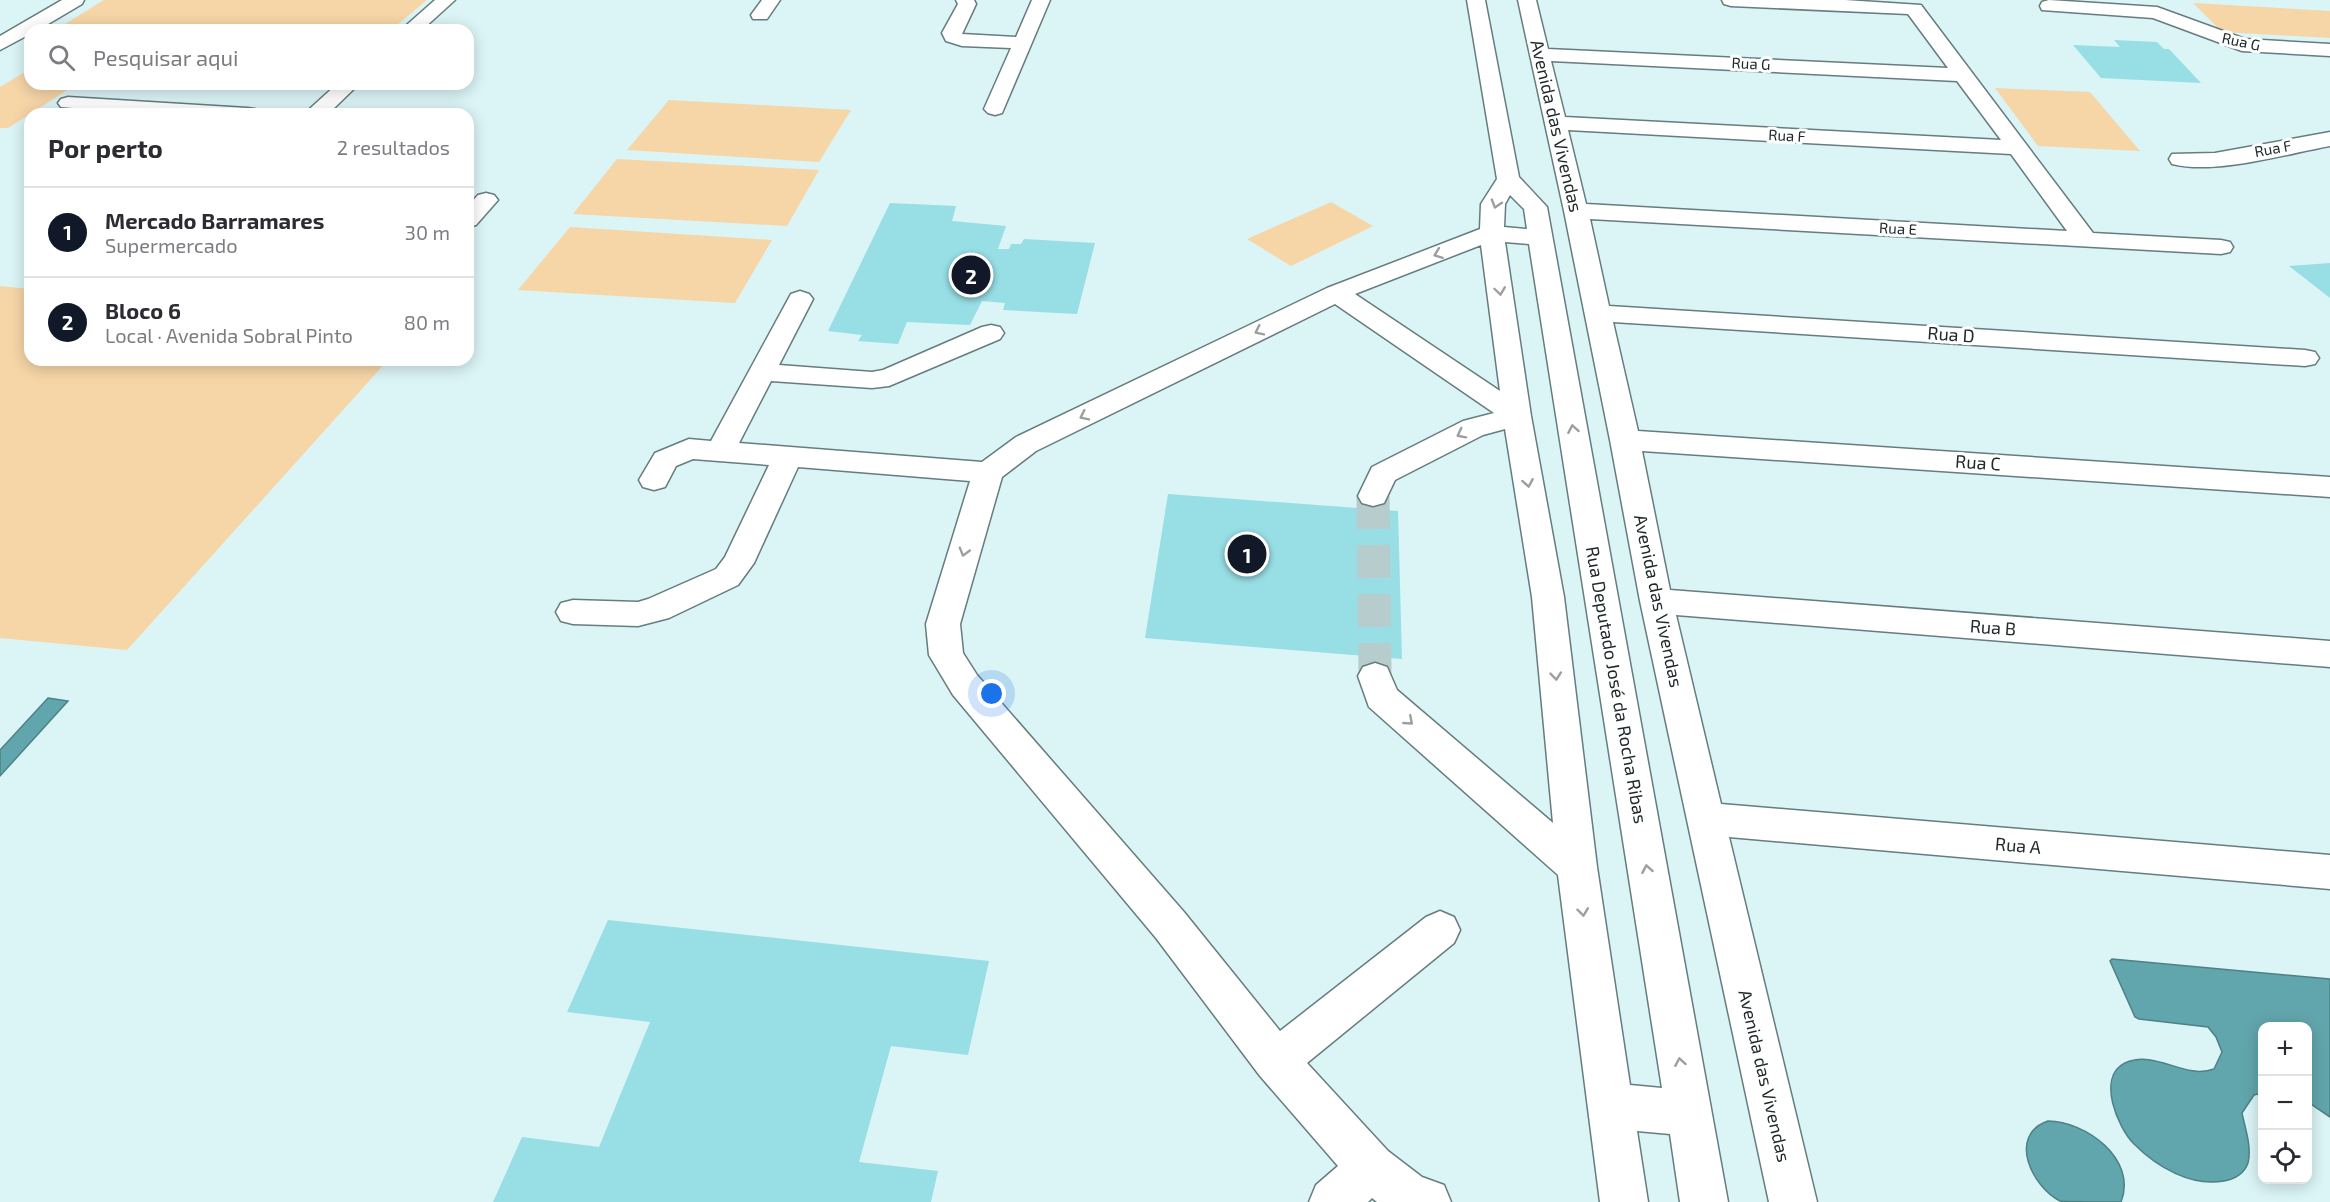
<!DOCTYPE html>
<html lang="pt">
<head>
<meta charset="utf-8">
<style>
  :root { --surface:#fff; --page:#f7f7f7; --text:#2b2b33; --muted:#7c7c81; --line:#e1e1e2; --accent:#111827 }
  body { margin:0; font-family:"Exo 2",sans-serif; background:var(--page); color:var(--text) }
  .controls { position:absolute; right:18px; bottom:18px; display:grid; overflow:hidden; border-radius:12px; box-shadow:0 3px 15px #0003 }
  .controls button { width:54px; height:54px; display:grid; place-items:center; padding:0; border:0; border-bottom:2px solid var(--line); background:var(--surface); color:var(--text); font:30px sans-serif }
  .you { position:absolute; left:992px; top:694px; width:21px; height:21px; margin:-15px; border:4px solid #fff; border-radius:50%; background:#1a73e8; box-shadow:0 0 0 9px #1a73e833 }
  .badge { display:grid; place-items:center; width:39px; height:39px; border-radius:50%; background:var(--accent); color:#fff; font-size:20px; font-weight:700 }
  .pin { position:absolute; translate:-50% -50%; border:3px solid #fff; box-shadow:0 2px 6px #0006 }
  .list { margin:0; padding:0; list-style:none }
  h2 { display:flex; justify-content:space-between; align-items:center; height:78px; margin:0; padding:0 24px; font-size:26px }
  h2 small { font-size:20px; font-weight:400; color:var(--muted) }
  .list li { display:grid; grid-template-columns:39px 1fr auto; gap:18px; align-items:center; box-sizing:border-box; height:90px; padding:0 24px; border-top:2px solid var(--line) }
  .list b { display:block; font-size:22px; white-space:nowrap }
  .list p { margin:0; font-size:20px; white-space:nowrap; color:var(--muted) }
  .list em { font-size:20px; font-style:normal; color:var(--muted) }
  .icon { flex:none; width:33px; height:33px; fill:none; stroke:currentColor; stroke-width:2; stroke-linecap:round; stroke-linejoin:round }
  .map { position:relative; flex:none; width:2330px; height:1202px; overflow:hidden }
  .search { position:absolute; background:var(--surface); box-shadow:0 3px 15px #0003; left:24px; top:24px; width:450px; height:66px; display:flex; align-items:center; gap:15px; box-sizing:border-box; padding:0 21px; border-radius:18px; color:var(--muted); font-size:22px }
  .panel { position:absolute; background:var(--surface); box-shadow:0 3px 15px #0003; left:24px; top:108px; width:450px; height:258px; border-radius:18px }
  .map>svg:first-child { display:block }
  .green { fill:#f6d5a7 }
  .water { fill:#61a6ac; stroke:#4e8185; stroke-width:1.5 }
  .building { fill:#98dee5 }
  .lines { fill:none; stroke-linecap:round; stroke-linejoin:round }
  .minor-tunnel { stroke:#b6cccd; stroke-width:33; stroke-dasharray:33 16; stroke-linecap:butt }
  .minor-casing { stroke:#667c7e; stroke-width:3 }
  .minor { fill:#fff; fill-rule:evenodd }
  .oneway { stroke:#9b9fa0 }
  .labels { text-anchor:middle; stroke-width:6; stroke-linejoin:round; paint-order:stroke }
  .far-street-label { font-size:15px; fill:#212a2b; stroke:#fff }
  .street-label { font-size:18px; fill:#212a2b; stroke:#fff }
</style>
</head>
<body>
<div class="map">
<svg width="2330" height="1202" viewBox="0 0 2330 1202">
  <rect width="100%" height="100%" fill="#dbf4f6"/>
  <g class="green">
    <path d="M104 0H427L391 30H55Z"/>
    <path d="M2193 3 2330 11V38L2222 32Z"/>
    <path d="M30 69V84H77L8 128H0V87Z"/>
    <path d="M1995 88 2090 92 2140 151 2038 146Z"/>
    <path d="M669 100 851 110 819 162 627 150Z"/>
    <path d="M617 159 819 170 787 226 573 214Z"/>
    <path d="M1331 202 1373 226 1291 266 1247 239Z"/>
    <path d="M570 227 772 240 735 303 518 290Z"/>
    <path d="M0 286 30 289V360H388L127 650 0 638Z"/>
  </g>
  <g class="water">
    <path d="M48 698 68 701 0 776V750Z"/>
    <path d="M2112 959 2330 979V1117L2308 1102V1026H2262V1093L2254 1095 2242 1113C2245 1128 2252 1147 2248 1163 2244 1174 2235 1179 2224 1181 2191 1187 2157 1167 2134 1144 2118 1128 2096 1077 2125 1063 2156 1049 2184 1080 2214 1069L2222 1052 2216 1037 2208 1027 2139 1019 2135 1017 2110 961Z"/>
    <path d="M2048 1121C2085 1121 2138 1159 2121 1202 2110 1202 2068 1202 2060 1201 2032 1187 2007 1135 2048 1121Z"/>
  </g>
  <g class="building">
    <path d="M2114 40 2157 42 2164 49H2169L2201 83 2101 78 2073 45 2120 47Z"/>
    <path d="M890 203 956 206 952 221 1006 226 998 249H1009L1011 244H1021L1024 239 1095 243 1077 314 1003 310 1005 303 982 301 970 325 907 322 898 344 858 341 862 335 828 331Z"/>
    <path d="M2330 263V298L2289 266Z"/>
    <path d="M1168 494 1398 511 1402 659 1145 638Z"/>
    <path d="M608 920 989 961 968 1055 891 1046 859 1162 938 1171 931 1202H493L522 1137 599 1147 650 1022 567 1012Z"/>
  </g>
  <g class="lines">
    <path class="minor-tunnel" d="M1373 496 1375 676"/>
    <g class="minor-casing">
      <g id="minor">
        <path d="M62 0H84L82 4 38 30H30V34L0 50V36Z"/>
        <path d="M435 0H455L422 30H401Z"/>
        <path d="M762 0H780L767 19H753L751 15Z"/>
        <path d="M956 0H974L976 4 962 34 1016 37 1032 0H1050L1002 113 995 115 988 113 984 109 1011 48 962 46 946 41 942 33 958 4Z"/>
        <path d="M1467 0H1485L1519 177 1547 207 1728 1202H1680L1670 1134 1637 1131 1648 1202H1600L1558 875 1369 707 1358 676 1363 667 1375 663 1387 667 1397 690 1553 823 1532 597 1505 429 1483 435 1395 480 1384 503 1373 506 1362 503 1358 496 1372 467 1463 421 1494 413 1335 304 1036 451 1002 477 960 624 963 653 977 675 1184 912 1280 1031 1426 917 1440 911 1454 917 1460 930 1454 943 1307 1063 1388 1151 1422 1177 1444 1185 1451 1202H1377L1372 1198 1368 1202H1309L1316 1185 1338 1166 1260 1076 1156 938 953 695 929 655 926 624 970 481 798 467 754 563 738 585 669 618 638 626 573 624 561 621 556 612 561 603 573 600 638 602 648 599 716 569 725 557 769 465 693 459 676 466 665 487 654 490 643 487 639 480 655 453 689 439 711 441 791 294 800 291 809 294 813 299 779 365 872 372 883 370 982 327 991 325 1000 327 1004 333 1000 339 889 386 872 388 771 381 739 443 982 462 1016 437 1327 288 1480 229 1481 204 1497 179ZM1510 195 1524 209 1527 229 1504 227 1505 204ZM1505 242 1529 244 1662 1088 1630 1085 1597 867 1564 597 1531 416ZM1481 245 1500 391 1355 294Z"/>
        <path d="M1518 0H1536L1548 49 1948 68 1908 14 1731 6 1724 4 1722 0H1845L1921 5 2093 233 2221 240 2230 242 2233 247 2230 252 2221 254 1590 219 1609 306 2305 350 2315 352 2319 358 2315 364 2305 366 1613 322 1638 431 2330 477V497L1642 451 1670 590 2330 641V667L1676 615 1721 804 2330 855V889L1729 837 1817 1202H1769L1640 601 1610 440 1564 211ZM1551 61 1957 81 2001 140 1565 117ZM1568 130 2011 154 2067 231 1586 204Z"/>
        <path d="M2049 0 2157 7 2245 39 2330 44V56L2242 51 2153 18 2042 10 2040 6 2042 2Z"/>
        <path d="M337 84H359L328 114H304Z"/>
        <path d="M68 97 247 108 255 109 258 114H144L61 107 58 103 61 99Z"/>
        <path d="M2330 132V146C2285 154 2216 175 2172 164L2169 159 2172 154 2215 153Z"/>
        <path d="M486 193 494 195 498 200 476 225 468 227V206L478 195Z"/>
      </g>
    </g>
    <use href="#minor" class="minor"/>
  </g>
  <defs><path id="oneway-chevron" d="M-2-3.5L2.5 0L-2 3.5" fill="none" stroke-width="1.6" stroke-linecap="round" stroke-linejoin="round" transform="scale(1.5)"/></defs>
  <g class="oneway">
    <use href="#oneway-chevron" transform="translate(1496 204) rotate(107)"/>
    <use href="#oneway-chevron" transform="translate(1438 254) rotate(159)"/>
    <use href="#oneway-chevron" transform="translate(1500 291) rotate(82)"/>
    <use href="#oneway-chevron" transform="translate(1259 331) rotate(154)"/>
    <use href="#oneway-chevron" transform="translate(1084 416) rotate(154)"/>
    <use href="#oneway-chevron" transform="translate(1573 429) rotate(-100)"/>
    <use href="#oneway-chevron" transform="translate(1461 434) rotate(153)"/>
    <use href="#oneway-chevron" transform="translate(1528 483) rotate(80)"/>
    <use href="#oneway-chevron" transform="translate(964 552) rotate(106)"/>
    <use href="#oneway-chevron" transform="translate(1556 676) rotate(84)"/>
    <use href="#oneway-chevron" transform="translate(1409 721) rotate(41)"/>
    <use href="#oneway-chevron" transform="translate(1647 869) rotate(-100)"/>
    <use href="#oneway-chevron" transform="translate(1583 912) rotate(83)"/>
    <use href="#oneway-chevron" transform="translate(1680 1062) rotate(-100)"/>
  </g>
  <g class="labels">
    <g class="far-street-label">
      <text transform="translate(2241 42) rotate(12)" y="5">Rua G</text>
      <text transform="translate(1751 64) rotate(3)" y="5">Rua G</text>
      <text transform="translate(1787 136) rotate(3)" y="5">Rua F</text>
      <text transform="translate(2273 149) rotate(-10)" y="5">Rua F</text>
      <text transform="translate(1898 229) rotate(3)" y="5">Rua E</text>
    </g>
    <g class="street-label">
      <text transform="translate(1556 126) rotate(77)" y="6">Avenida das Vivendas</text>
      <text transform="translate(1951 335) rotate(4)" y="6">Rua D</text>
      <text transform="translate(1978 463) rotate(4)" y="6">Rua C</text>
      <text transform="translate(1658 601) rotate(78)" y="6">Avenida das Vivendas</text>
      <text transform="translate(1993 628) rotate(4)" y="6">Rua B</text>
      <text transform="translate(1616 685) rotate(80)" y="6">Rua Deputado José da Rocha Ribas</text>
      <text transform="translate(2018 846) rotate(5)" y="6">Rua A</text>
      <text transform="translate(1764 1076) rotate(77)" y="6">Avenida das Vivendas</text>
    </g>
  </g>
</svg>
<div class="controls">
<button>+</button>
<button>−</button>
<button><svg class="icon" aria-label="locate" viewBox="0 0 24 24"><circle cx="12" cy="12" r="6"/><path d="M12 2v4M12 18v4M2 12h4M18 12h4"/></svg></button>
</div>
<div class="you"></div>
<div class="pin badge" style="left:1247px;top:554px">1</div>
<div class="pin badge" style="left:971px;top:275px">2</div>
<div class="search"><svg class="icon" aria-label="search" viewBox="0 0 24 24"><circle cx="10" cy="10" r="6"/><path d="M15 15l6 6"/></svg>Pesquisar aqui</div>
<section class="panel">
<h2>Por perto<small>2 resultados</small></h2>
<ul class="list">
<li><span class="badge">1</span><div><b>Mercado Barramares</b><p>Supermercado</p></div><em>30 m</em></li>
<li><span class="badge">2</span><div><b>Bloco 6</b><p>Local · Avenida Sobral Pinto</p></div><em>80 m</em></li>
</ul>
</section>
</div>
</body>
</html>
